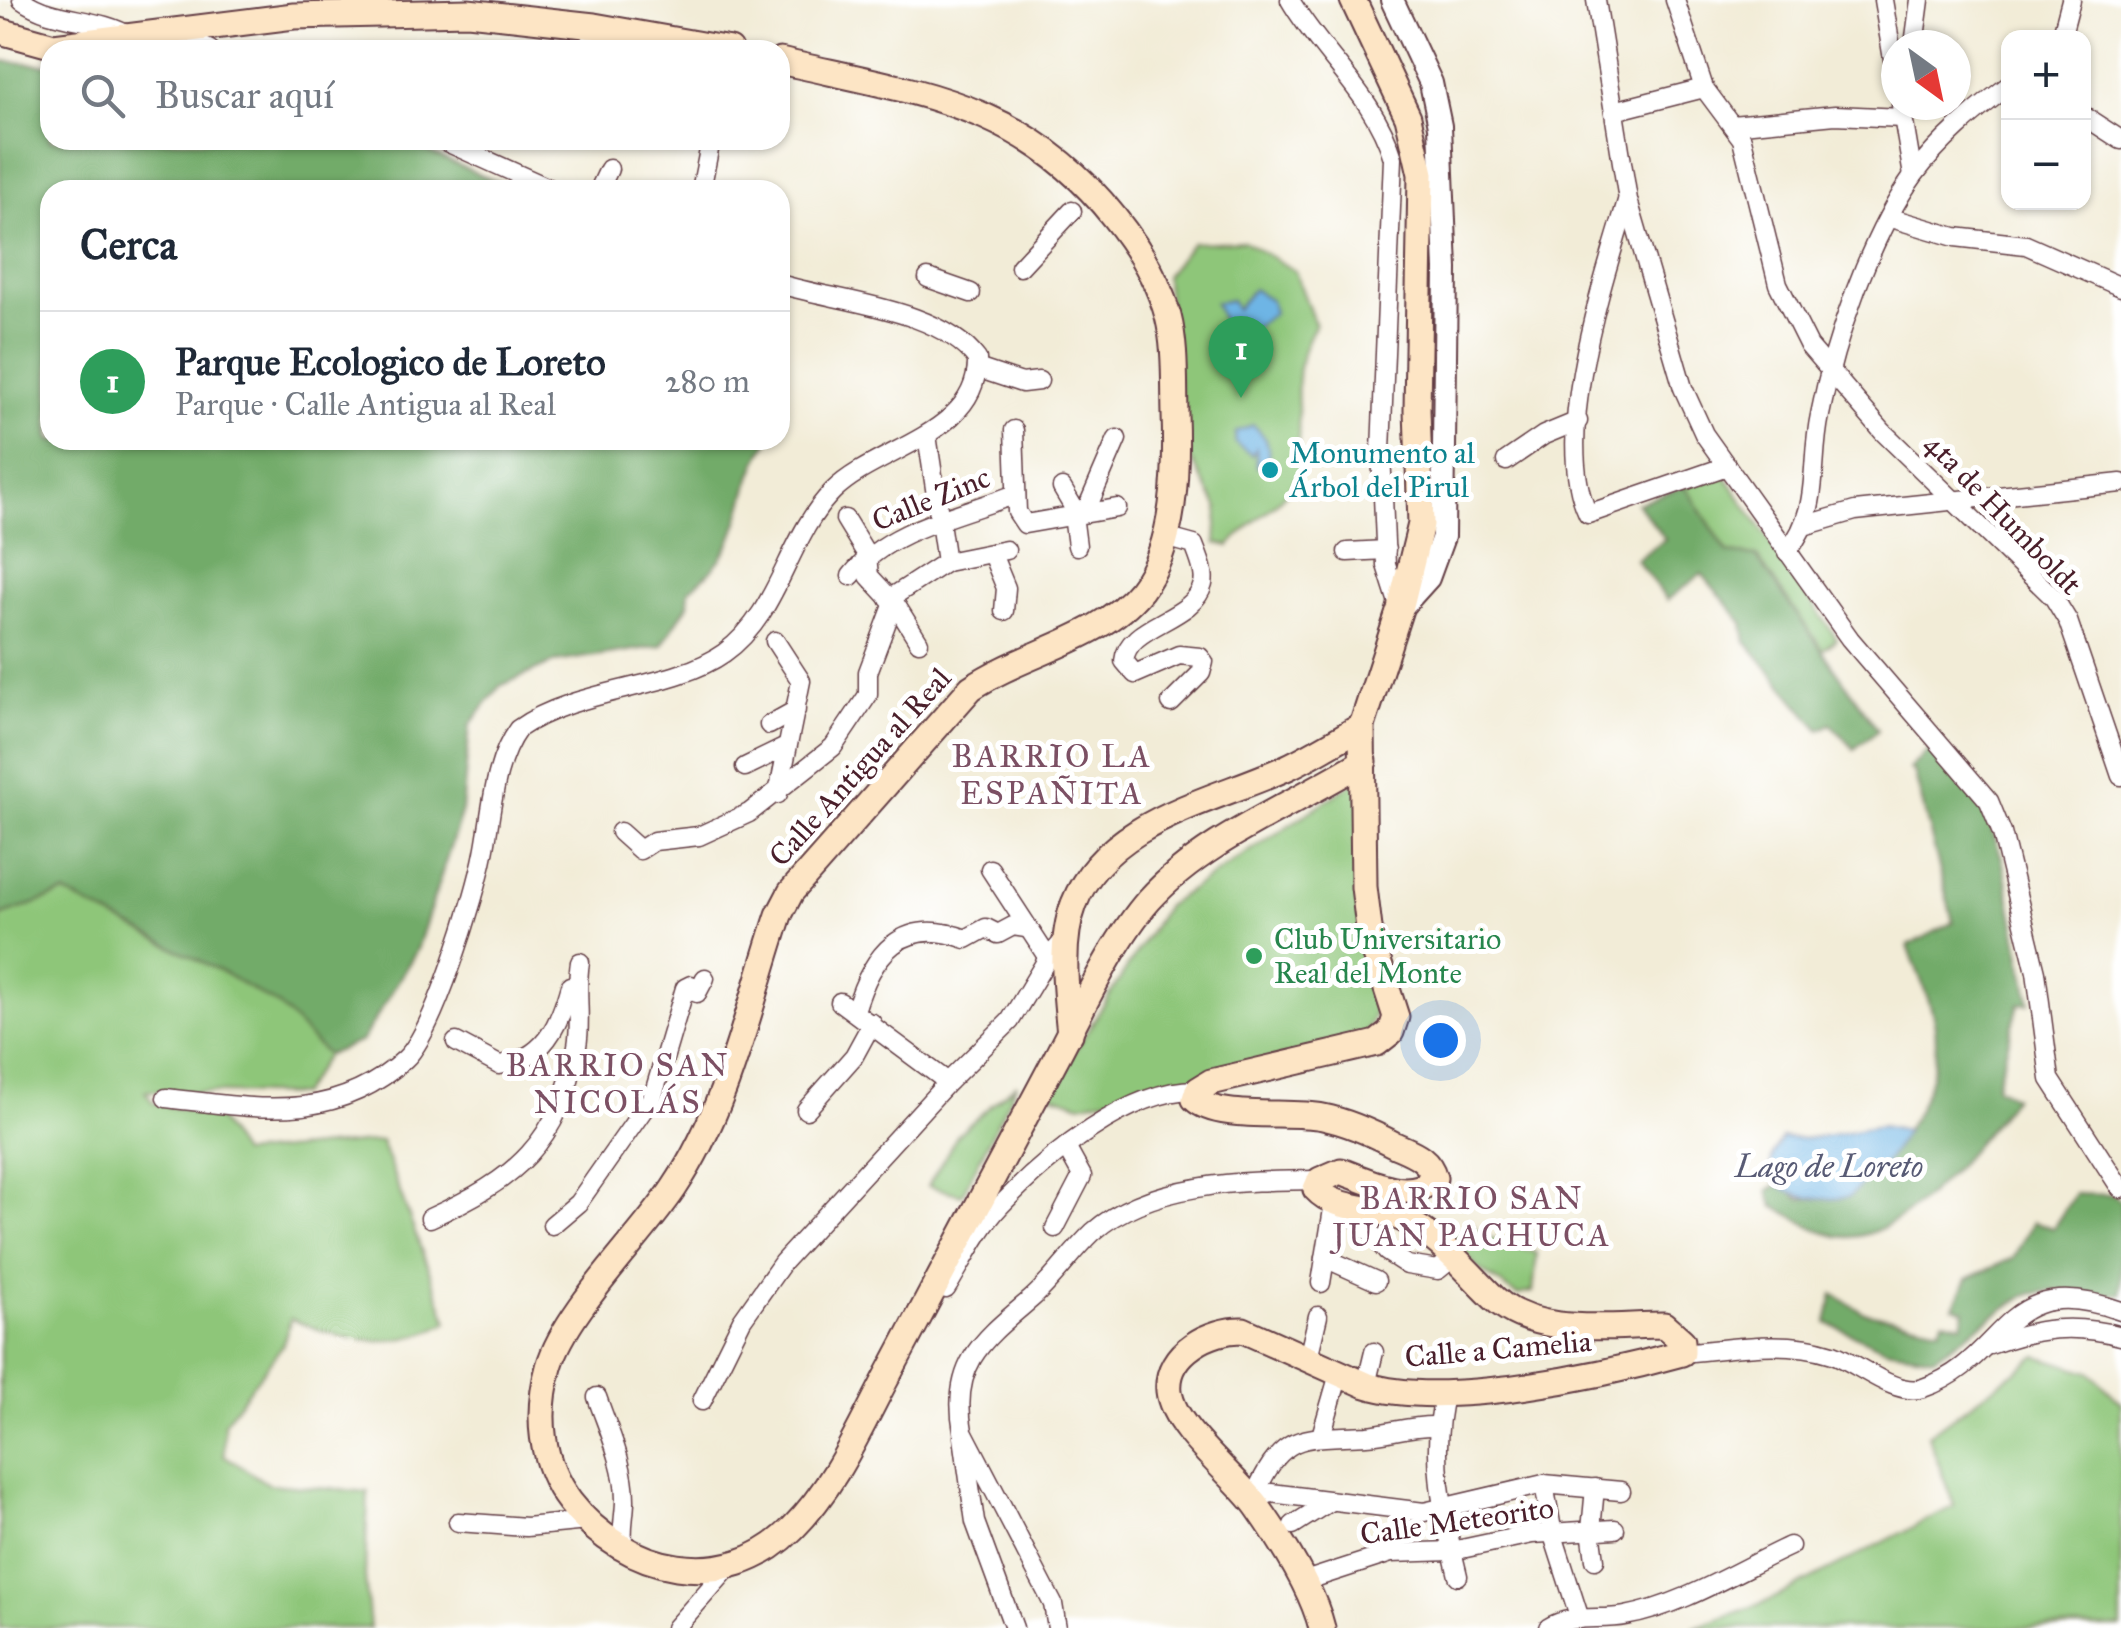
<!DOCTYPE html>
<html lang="es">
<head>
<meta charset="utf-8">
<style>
  :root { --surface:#fff; --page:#f2f2f3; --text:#1f2937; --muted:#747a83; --line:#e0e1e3; --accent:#b5179e }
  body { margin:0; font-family:"IM FELL Great Primer",serif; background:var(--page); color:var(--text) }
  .controls { position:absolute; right:30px; top:30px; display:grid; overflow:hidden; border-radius:20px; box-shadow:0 2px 8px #0004 }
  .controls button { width:90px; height:90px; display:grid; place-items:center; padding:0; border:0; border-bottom:2px solid var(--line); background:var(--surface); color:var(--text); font:50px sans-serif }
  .compass { position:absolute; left:1881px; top:30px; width:90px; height:90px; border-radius:50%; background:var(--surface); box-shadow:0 2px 8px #0004; rotate:147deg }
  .you { position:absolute; left:1440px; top:1040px; width:35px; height:35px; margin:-25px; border:8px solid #fff; border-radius:50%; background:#1a73e8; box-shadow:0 0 0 15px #1a73e833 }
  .badge { display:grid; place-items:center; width:65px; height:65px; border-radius:50%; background:var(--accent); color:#fff; font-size:32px; font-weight:700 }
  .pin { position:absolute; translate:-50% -82px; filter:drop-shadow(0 2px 5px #0008) }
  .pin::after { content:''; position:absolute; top:52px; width:35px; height:30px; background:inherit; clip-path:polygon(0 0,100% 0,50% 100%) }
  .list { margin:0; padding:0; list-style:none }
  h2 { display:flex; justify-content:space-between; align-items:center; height:130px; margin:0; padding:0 40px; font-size:42px }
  h2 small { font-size:32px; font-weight:400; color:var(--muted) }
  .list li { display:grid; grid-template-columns:65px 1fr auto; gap:30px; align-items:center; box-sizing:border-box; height:140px; padding:0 40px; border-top:2px solid var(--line) }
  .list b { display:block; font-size:38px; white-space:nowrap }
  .list p { margin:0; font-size:32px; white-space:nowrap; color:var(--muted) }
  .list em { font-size:32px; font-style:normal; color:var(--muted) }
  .icon { flex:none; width:55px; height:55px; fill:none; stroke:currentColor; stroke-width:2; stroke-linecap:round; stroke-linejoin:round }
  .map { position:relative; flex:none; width:2121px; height:1628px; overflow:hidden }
  .search { position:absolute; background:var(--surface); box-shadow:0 2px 8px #0004; left:40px; top:40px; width:750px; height:110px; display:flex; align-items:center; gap:25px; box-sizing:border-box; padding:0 35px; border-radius:30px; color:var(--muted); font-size:38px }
  .panel { position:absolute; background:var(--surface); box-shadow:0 2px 8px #0004; left:40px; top:180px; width:750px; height:270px; border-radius:30px }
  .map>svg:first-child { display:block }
  .green { fill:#8ec679; stroke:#6c7252; stroke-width:2.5 }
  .forest { fill:#72ab69; stroke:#5e654a; stroke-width:2.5 }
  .water { fill:#6eb5e5; stroke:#5c6a88; stroke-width:2.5 }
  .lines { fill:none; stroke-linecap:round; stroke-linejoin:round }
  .minor-casing { stroke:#633e45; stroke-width:21 }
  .tertiary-casing { stroke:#633e45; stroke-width:26 }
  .secondary-casing { stroke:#633e45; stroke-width:29 }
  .minor { stroke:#fff; stroke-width:18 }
  .tertiary { stroke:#fff; stroke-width:22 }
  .secondary { stroke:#fde5c5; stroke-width:25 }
  .culture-dot { fill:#0f9aa8; stroke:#fff; stroke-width:4 }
  .leisure-dot { fill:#2e9e5b; stroke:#fff; stroke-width:4 }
  .labels { text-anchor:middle; stroke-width:10; stroke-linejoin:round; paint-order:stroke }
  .culture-label { font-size:30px; fill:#0d838f; stroke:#fff; text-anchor:start }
  .street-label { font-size:30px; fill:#4a1f2b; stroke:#fff }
  .leisure-label { font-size:30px; fill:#27864d; stroke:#fff; text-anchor:start }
  .neighbourhood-label { font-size:32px; letter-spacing:2.5px; fill:#7c5064; stroke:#fff }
  .water-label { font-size:32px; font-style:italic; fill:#585b75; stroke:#fff }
</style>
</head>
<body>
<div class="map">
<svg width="2121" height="1628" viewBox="0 0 2121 1628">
  <rect width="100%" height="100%" fill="#fff"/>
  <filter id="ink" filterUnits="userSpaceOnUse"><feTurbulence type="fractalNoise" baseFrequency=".01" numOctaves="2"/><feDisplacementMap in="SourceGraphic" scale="20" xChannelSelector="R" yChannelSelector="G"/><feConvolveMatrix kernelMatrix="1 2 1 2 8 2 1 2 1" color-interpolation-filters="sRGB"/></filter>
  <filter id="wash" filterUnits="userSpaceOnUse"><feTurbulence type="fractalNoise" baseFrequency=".0048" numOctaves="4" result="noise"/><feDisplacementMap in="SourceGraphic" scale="40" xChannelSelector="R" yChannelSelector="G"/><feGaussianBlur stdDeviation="2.25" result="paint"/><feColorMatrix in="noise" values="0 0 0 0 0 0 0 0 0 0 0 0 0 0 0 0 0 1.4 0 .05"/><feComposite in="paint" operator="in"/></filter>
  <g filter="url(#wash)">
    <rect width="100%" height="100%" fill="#f2ecd7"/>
    <g class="green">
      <path d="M1244 241 1295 271 1315 325C1288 377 1301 390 1298 444 1297 455 1303 464 1298 474 1286 504 1249 520 1230 546L1216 543 1218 508 1187 452 1165 276 1192 243Z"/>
      <path d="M1724 474 1837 639 1823 650 1756 556 1728 553 1685 486Z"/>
      <path d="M1361 778 1378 1005 1364 1039 1081 1104 1048 1093 1166 906Z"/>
      <path d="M64 893 224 973 280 1006 327 1055 300 1095 145 1091 153 1103 217 1117 241 1154 381 1141 448 1322C395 1352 346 1342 291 1319L282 1346 224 1423V1455L268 1484 368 1492 365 1576 370 1628H0V916Z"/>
      <path d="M1017 1083 962 1195 928 1186 958 1134Z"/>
      <path d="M1473 1225 1483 1236 1537 1253 1533 1292 1517 1295 1480 1270 1451 1237Z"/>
      <path d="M2037 1356 2090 1372 2121 1403V1628H1693L1768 1601 1954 1506 1928 1435Z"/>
    </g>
    <g class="forest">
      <path d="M0 61 50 65V140H401L516 190H50V440H769C732 498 752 544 689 590L688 605 661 646 555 662 500 686 470 725 462 811 417 950 362 1041 327 1055 279 1006 224 973 64 893 0 916Z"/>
      <path d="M1685 486 1728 553 1756 556 1878 730 1854 749 1831 724 1820 730 1746 642 1743 623 1702 574 1667 600 1636 560 1665 539 1637 503Z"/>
      <path d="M1933 746 1984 807 2002 858 2030 1003 2019 1004 1996 1087 2014 1096C1982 1139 1910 1233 1852 1237 1825 1239 1796 1217 1773 1206L1768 1191 1779 1184 1800 1199 1849 1197C1896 1152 1951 1083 1932 1012 1926 990 1916 968 1908 946L1953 922 1914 771 1909 769Z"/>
      <path d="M2075 1194 2114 1195 2121 1202V1295L2050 1291 2025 1295 1934 1357 1886 1349 1827 1323 1833 1294 1863 1312 1940 1328 1943 1320 1962 1324 1965 1310 1954 1307 1967 1279 2013 1258 2033 1222 2053 1228Z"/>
    </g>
    <g class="water">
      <path d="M1253 289 1271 300 1274 313 1251 329 1223 322 1215 303 1231 300 1236 309Z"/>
      <path d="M1253 425C1267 437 1272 447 1266 465L1257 467 1256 449 1252 455 1235 443 1236 432Z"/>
      <path d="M1882 1126 1907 1131 1884 1164 1849 1197C1808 1205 1745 1190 1782 1138 1812 1142 1850 1130 1882 1126Z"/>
    </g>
  </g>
  <g filter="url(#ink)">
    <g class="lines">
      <g class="minor-casing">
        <g id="minor">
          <path d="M22 0C54 23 97 16 131 37"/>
          <path d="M1290 0C1322 55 1375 96 1393 158L1381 451 1386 565 1400 609"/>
          <path d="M1596 0 1628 200 1683 388 1704 434 1850 639 1989 801 2002 833 2036 972 2050 1079 2121 1189"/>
          <path d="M1675 0 1704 88 1742 139 1778 284 1809 346 1883 432 2054 598 2068 621 2121 776"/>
          <path d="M1883 0 1896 77"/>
          <path d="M172 32 210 50"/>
          <path d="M590 34 634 50"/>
          <path d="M2061 38 2071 0"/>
          <path d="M1914 45 1920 0"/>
          <path d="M513 50 514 47"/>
          <path d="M1901 105 1913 176"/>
          <path d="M1614 111 1704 88"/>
          <path d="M2084 116 2121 140"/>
          <path d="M1732 125 1835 115 1903 118"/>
          <path d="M442 140 553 190"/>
          <path d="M599 190 609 169"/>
          <path d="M701 190 711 140"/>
          <path d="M1627 201C1603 282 1551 436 1588 514L1727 466"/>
          <path d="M1891 218 1955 237 2026 245 2121 287"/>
          <path d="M1020 267 1072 211"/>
          <path d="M928 278 971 293"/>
          <path d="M977 368 1022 383 1039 381"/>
          <path d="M1014 430 1017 512 1025 524 1117 508"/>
          <path d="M927 435 946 562"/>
          <path d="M1506 461 1544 435 1578 421"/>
          <path d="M1062 488 1078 515"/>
          <path d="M1085 513 1117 439"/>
          <path d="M1073 515 1077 546"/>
          <path d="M845 519 867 555 869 576 896 605 919 642"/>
          <path d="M1807 525 1855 511 2121 483"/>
          <path d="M1165 537 1194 545C1198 556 1206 573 1203 584 1194 621 1127 624 1124 661L1135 674 1179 655 1200 657 1204 662 1201 673 1171 703"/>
          <path d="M1347 552 1386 550"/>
          <path d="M1787 552C1822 509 1809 466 1820 415 1834 341 1870 236 1914 175 1940 140 1974 112 2008 86"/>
          <path d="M992 554 1006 588 1004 611"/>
          <path d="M851 576C887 529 961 515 1016 494"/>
          <path d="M889 599 946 562 1006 550"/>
          <path d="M775 641 801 681 778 794"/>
          <path d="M769 725 796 710"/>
          <path d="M745 767 786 747"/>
          <path d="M620 832 640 850 654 841 699 836 749 813 833 747 868 695V672L894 603"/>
          <path d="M990 869 1048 958"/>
          <path d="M840 1002 948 1082"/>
          <path d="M855 1011C872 954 902 915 966 939L986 928 998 934 1013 926 1026 928"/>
          <path d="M456 1042 499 1065C544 1060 559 1026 570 986"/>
          <path d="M166 1098C211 1103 259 1111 303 1106 342 1101 376 1086 405 1059 434 1033 476 895 484 853 492 813 493 763 518 729 578 687 672 690 724 653 781 612 786 538 833 491 876 448 980 434 977 359 939 308 838 302 780 284"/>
          <path d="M806 1110 854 1056 872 1023"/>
          <path d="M430 1218C516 1179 559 1144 577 1046 582 1018 575 991 580 962"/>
          <path d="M552 1225 578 1203 653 1096 685 988 691 985 697 993 705 978"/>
          <path d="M1055 1228 1082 1176 1066 1147"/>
          <path d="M1325 1258 1376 1281"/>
          <path d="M1321 1283 1334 1203 1363 1223 1387 1252 1407 1265 1438 1270 1455 1256"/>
          <path d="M946 1289C963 1262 978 1229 1001 1205 1046 1158 1129 1088 1198 1090"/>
          <path d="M1990 1345C2037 1328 2073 1323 2121 1336"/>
          <path d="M1682 1353C1731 1349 1784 1338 1833 1354 1858 1363 1896 1397 1923 1388 2009 1359 2000 1268 2121 1311"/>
          <path d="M1308 1358 1318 1316"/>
          <path d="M1366 1385 1374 1352"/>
          <path d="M1445 1392C1429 1454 1443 1515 1458 1576"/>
          <path d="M597 1397C608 1429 625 1465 625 1500 625 1517 620 1531 624 1549"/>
          <path d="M702 1401 742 1320 783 1262 948 1082 1010 1021 1048 958 1067 937"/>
          <path d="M1321 1436 1339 1374"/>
          <path d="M963 1437 975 1522 1014 1628"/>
          <path d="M1544 1484 1553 1535 1580 1619"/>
          <path d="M1595 1488 1591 1530 1595 1560"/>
          <path d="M1252 1500 1271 1493 1424 1512 1544 1484 1621 1491"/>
          <path d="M1252 1500C1284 1430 1298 1439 1367 1435 1391 1433 1412 1425 1436 1426"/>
          <path d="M458 1522 526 1527 587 1521"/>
          <path d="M1293 1525 1329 1502"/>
          <path d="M1308 1580 1391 1553 1452 1551 1532 1534 1615 1529"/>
          <path d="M675 1628 728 1568"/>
          <path d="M1057 1628 1053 1604 963 1431C950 1363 984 1339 1031 1299 1054 1279 1071 1253 1093 1232 1150 1181 1248 1181 1320 1180"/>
          <path d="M1548 1628C1572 1613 1599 1621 1625 1616 1682 1606 1738 1570 1790 1546"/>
        </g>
      </g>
      <g class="tertiary-casing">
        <path id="tertiary" d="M1392 0 1431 83 1440 126 1446 269 1443 537 1428 578 1400 609"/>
      </g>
      <g class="secondary-casing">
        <g id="secondary">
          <path d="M0 31 54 46 294 16 468 12 594 26 730 50"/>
          <path d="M780 61C913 92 1024 102 1114 217 1138 247 1158 279 1168 316 1176 347 1174 382 1175 414 1177 469 1176 545 1141 590 1101 640 1022 653 971 688L791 892 779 915C748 1008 729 1106 674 1188 640 1239 565 1311 549 1367 536 1414 540 1463 570 1502 625 1573 727 1596 793 1528 836 1485 860 1427 888 1375 943 1271 998 1168 1053 1064 1080 1014 1111 943 1149 900 1205 838 1294 805 1364 761"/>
          <path d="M1070 1034C1066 993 1059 943 1074 904 1106 820 1215 801 1288 767 1313 755 1337 740 1362 726"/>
          <path d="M1322 1628C1312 1588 1281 1540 1257 1506 1235 1475 1173 1429 1169 1391 1165 1352 1212 1329 1243 1330L1366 1385C1442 1410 1604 1375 1682 1353V1341L1664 1325C1611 1325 1536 1338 1494 1298 1465 1270 1439 1236 1401 1218 1374 1206 1336 1211 1316 1189L1320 1180 1341 1171C1369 1181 1411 1204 1434 1178 1429 1158 1413 1153 1395 1145 1372 1133 1348 1122 1323 1117 1289 1110 1218 1121 1195 1099L1198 1090 1211 1082 1377 1043 1391 1032 1396 1017 1370 936 1364 887 1362 726 1400 609 1421 524 1417 410 1421 174 1408 117 1353 0"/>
        </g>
      </g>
      <use href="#minor" class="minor"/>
      <use href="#tertiary" class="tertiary"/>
      <use href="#secondary" class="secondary"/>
    </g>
  </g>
  <circle class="culture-dot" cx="1270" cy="470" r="10"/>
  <circle class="leisure-dot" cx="1254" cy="956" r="10"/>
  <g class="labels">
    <g class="culture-label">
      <text x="1290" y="463">Monumento al<tspan x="1290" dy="34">Árbol del Pirul</tspan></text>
    </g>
    <g class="street-label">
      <text transform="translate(931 499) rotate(-22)" y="10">Calle Zinc</text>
      <text transform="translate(2003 514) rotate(46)" y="10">4ta de Humboldt</text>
      <text transform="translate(860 767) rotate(-48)" y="10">Calle Antigua al Real</text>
      <text transform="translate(1498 1349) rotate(-5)" y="10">Calle a Camelia</text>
      <text transform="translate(1457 1521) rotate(-8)" y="10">Calle Meteorito</text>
    </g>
    <g class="leisure-label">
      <text x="1274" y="949">Club Universitario<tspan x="1274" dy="34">Real del Monte</tspan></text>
    </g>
    <g class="neighbourhood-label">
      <text x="1052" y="767">BARRIO LA<tspan x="1052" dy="37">ESPAÑITA</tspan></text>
      <text x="618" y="1076">BARRIO SAN<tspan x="618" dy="37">NICOLÁS</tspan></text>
      <text x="1472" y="1209">BARRIO SAN<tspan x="1472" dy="37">JUAN PACHUCA</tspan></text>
    </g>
    <g class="water-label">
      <text x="1829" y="1177">Lago de Loreto</text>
    </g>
  </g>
</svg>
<div class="controls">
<button>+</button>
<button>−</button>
</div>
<svg class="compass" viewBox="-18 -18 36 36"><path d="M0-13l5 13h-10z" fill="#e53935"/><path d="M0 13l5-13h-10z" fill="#747a83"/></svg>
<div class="you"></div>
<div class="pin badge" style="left:1241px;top:398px;background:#2e9e5b">1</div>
<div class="search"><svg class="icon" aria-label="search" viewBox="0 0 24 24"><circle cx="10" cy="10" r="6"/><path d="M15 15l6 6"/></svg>Buscar aquí</div>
<section class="panel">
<h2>Cerca<small></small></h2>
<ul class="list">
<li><span class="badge" style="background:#2e9e5b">1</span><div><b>Parque Ecologico de Loreto</b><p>Parque · Calle Antigua al Real</p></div><em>280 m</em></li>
</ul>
</section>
</div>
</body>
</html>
